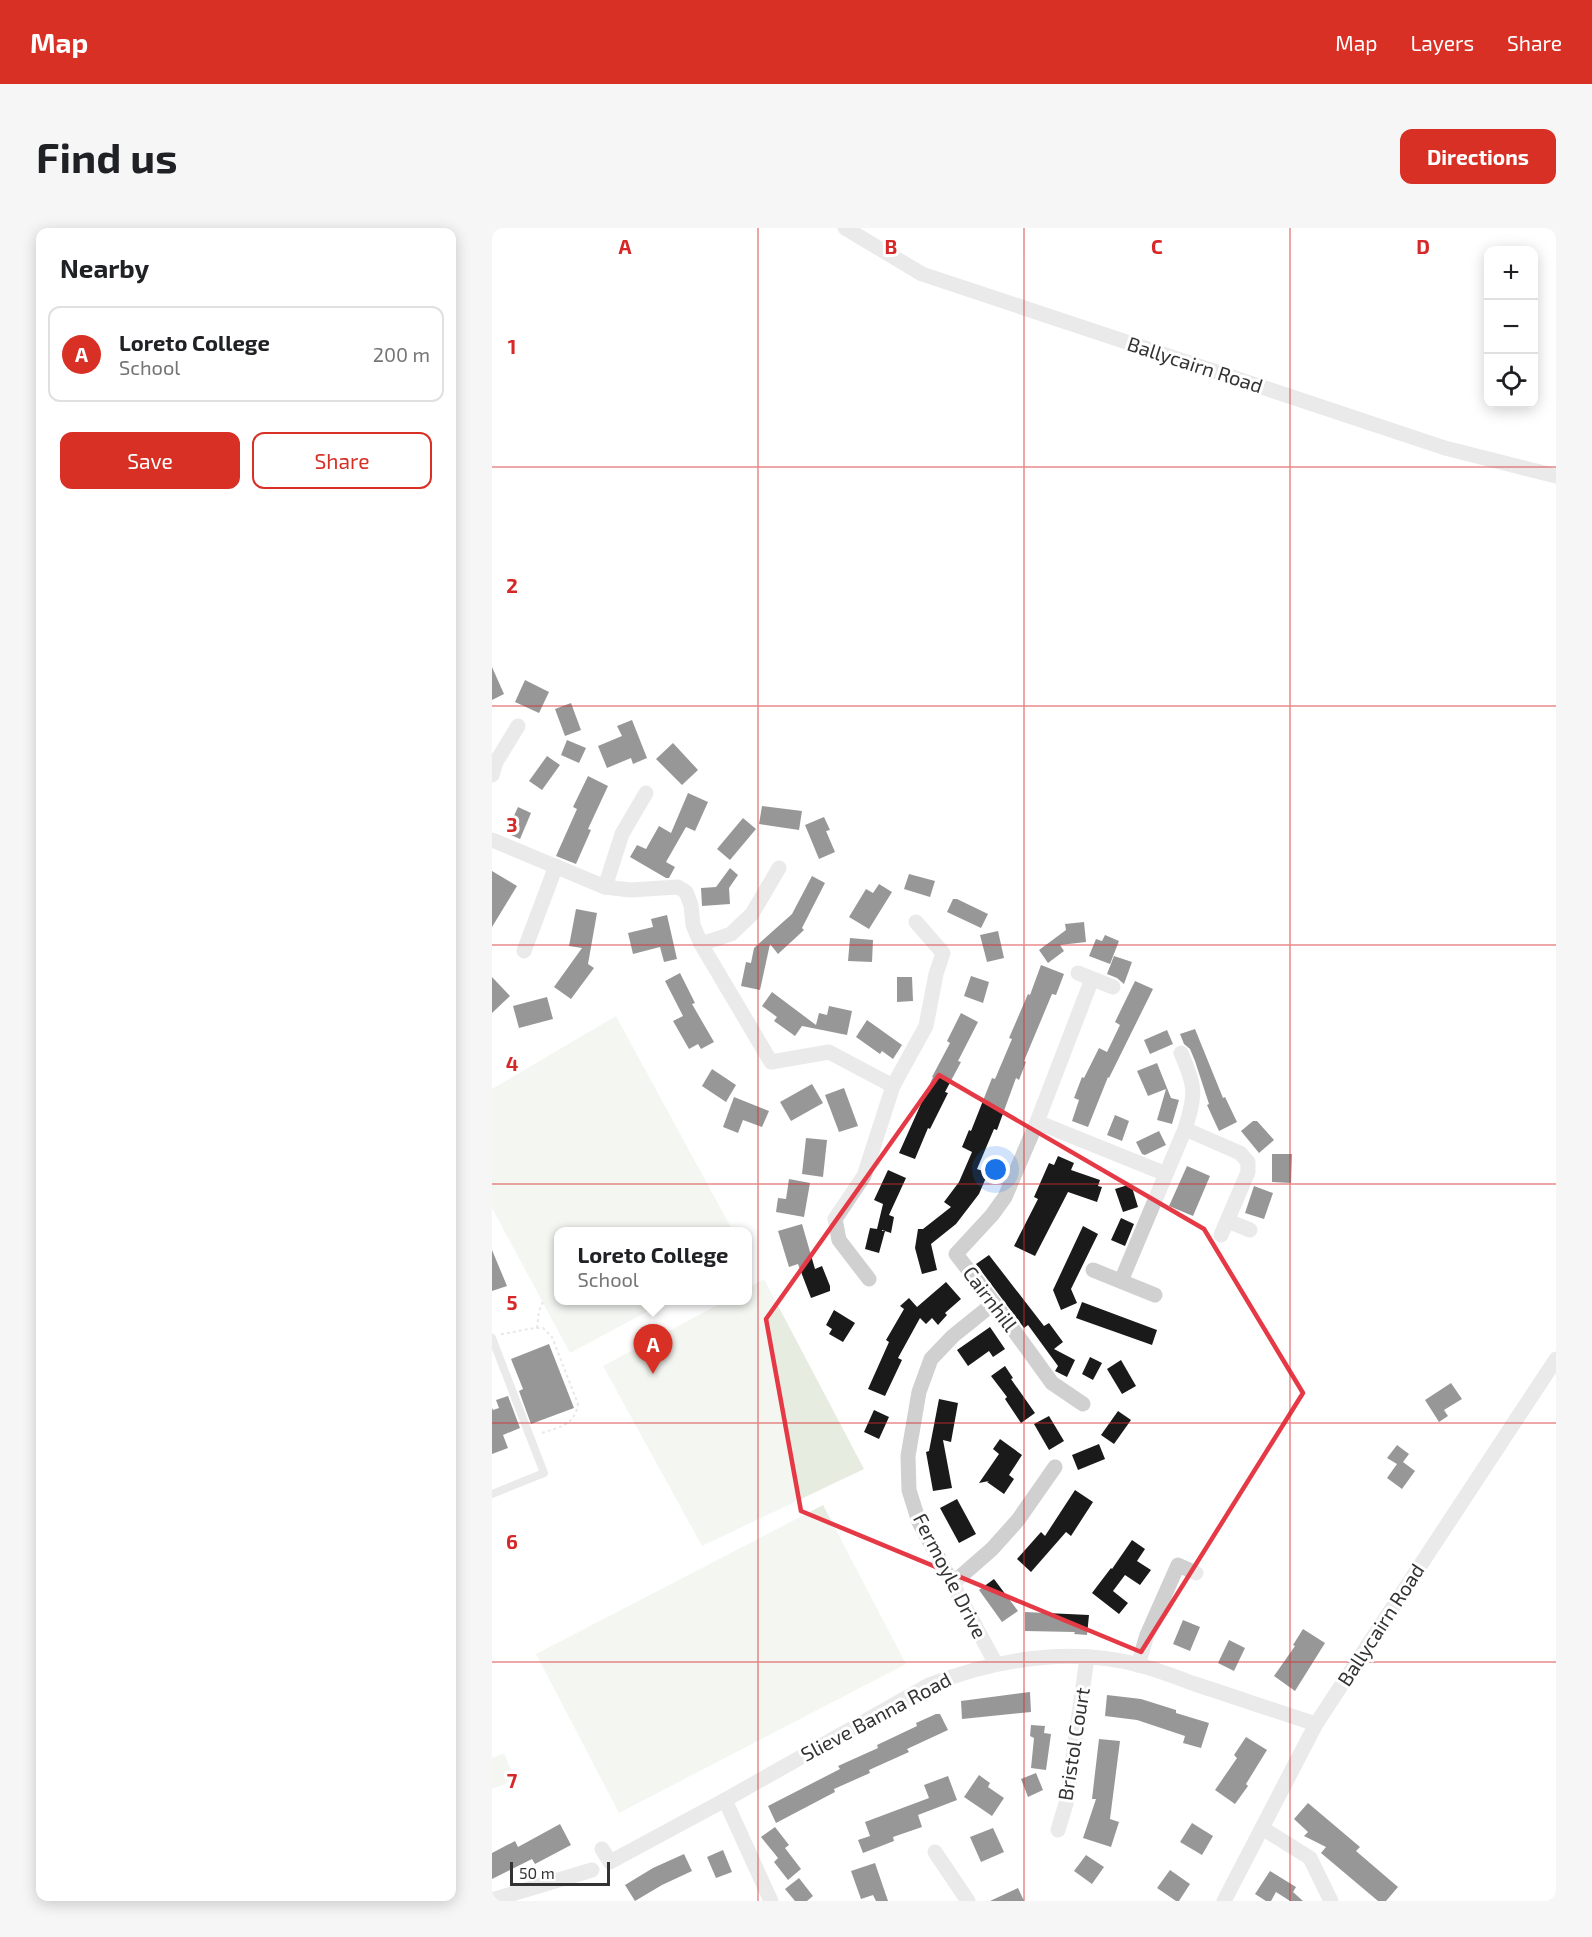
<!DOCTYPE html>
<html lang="en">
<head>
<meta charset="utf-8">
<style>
  :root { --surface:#fff; --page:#f6f6f6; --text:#202124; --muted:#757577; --line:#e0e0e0; --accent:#d93025 }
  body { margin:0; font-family:"Exo 2",sans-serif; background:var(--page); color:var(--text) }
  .controls { position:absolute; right:18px; top:18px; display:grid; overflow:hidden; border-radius:12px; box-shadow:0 3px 15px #0003 }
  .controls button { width:54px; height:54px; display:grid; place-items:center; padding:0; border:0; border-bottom:2px solid var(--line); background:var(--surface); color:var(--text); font:30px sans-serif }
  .scale { position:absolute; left:18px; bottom:15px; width:100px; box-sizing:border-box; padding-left:6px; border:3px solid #333; border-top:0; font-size:16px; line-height:21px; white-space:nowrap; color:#333; -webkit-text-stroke:4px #fff; paint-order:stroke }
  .you { position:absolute; left:504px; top:942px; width:21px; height:21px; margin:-15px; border:4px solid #fff; border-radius:50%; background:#1a73e8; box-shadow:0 0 0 9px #1a73e833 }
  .badge { display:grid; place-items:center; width:39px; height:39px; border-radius:50%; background:var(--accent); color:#fff; font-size:20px; font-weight:700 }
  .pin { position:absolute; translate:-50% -50px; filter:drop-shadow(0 2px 3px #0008) }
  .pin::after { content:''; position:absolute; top:32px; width:21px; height:18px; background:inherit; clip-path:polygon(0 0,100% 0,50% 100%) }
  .popup { position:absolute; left:62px; top:999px; width:198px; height:78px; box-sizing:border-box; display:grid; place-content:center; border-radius:12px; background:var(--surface); filter:drop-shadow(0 2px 4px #0005); font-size:20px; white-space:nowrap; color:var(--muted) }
  .popup b { font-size:22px; color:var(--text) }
  .popup::after { content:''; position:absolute; left:50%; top:100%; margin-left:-12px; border:12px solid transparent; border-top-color:var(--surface) }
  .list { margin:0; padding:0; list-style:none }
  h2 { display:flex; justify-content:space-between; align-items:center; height:78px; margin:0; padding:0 24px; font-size:26px }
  h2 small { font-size:20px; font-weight:400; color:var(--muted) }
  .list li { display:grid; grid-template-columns:39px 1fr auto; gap:18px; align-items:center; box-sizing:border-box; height:96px; margin:0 12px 12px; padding:0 12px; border:2px solid var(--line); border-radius:12px }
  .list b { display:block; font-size:22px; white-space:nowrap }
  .list p { margin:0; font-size:20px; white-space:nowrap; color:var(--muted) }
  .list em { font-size:20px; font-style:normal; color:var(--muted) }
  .actions { display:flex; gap:12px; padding:18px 24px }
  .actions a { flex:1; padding:14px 0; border:2px solid var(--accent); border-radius:12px; text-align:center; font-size:21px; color:var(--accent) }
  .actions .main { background:var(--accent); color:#fff }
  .icon { flex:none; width:33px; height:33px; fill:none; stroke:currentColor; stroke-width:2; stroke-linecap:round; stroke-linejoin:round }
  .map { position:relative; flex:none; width:1064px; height:1673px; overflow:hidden; border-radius:12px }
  header { display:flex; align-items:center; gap:36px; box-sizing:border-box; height:84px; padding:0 30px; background:var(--accent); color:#fff }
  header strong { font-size:28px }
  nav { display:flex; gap:33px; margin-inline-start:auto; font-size:21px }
  .intro { display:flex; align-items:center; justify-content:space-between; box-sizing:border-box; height:144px; padding:0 36px }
  h1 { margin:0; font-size:42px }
  .button { padding:15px 27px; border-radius:12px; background:var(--accent); color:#fff; font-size:21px; font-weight:700 }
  main { display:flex; gap:36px; padding:0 36px }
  aside { flex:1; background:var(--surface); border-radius:12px; box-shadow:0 3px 15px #0003 }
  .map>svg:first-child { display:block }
  .green { fill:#e6ecdf }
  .building { fill:#1a1a1a }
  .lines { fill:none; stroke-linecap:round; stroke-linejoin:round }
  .path { stroke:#cdcdcd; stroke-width:2; stroke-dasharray:3 3; stroke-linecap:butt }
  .lane { stroke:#d0d0d0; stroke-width:8 }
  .street { stroke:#d0d0d0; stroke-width:15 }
  .marked { fill:none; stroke:#e63946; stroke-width:4.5; stroke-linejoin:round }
  .grid { fill:none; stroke:#d62828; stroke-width:1.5; stroke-opacity:0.55 }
  .labels { text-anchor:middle; stroke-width:6; stroke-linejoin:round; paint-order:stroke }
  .street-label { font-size:20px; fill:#333; stroke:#fff }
  .grid-label { font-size:20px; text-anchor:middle; font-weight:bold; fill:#d62828; stroke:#fff; stroke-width:6; stroke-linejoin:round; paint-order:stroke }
</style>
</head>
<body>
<header>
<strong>Map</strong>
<nav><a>Map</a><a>Layers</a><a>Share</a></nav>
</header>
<div class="intro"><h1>Find us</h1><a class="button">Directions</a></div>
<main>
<aside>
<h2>Nearby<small></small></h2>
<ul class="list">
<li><span class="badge">A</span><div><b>Loreto College</b><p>School</p></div><em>200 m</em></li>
</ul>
<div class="actions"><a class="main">Save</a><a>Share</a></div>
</aside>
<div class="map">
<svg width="1064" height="1673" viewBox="0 0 1064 1673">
  <rect width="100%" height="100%" fill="#fff"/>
  <g class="green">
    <path d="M124 788 241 1003 66 1004V1072L175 1073 78 1125 0 980V861Z"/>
    <path d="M272 1051 372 1241 210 1318 111 1138 233 1073 255 1072 256 1060Z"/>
    <path d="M331 1277 414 1436 127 1585 44 1426Z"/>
    <path d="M12 1525 23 1552 0 1561V1530Z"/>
  </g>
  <g class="building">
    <path d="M0 439 12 466 0 472Z"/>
    <path d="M33 452 57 464 47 485 23 474Z"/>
    <path d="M79 475 89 502 73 508 63 481Z"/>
    <path d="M140 492 155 530 141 536 139 530 115 540 106 518 130 508 125 498Z"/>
    <path d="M75 512 94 520 87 535 69 527Z"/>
    <path d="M181 515 206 542 190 557 164 531Z"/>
    <path d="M55 528 68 537 50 562 37 553Z"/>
    <path d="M96 548 116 558 96 601 99 602 84 636 64 628 85 581 81 579Z"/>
    <path d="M196 565 216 574 203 603 194 599 174 634 183 639 177 650H174L138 629 145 617 154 621 167 598 179 605Z"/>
    <path d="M270 578 310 583 307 602 267 596Z"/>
    <path d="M26 579 39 585 28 611 14 605Z"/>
    <path d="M332 589 338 602 334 603 343 624 327 631 313 597Z"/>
    <path d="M251 590 264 601 238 632 225 621Z"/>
    <path d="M238 640 246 647 237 660 238 676 210 678 209 660 224 659Z"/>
    <path d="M0 643 25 658 0 699Z"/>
    <path d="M417 646 443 653 438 669 412 661Z"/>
    <path d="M320 648 333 655 310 700 312 702 286 726 278 716 268 762 249 758 254 734 259 735 262 720 300 686Z"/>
    <path d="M387 656 400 664 377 701 357 689 374 661 381 665Z"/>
    <path d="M461 671H465L496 686 489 700 455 684Z"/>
    <path d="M84 681 105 685 96 736 102 740 79 771 62 759 90 720 77 718Z"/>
    <path d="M175 687 185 731 172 734 168 719 141 726 136 705 161 699 159 691Z"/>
    <path d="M592 694 594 714 568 717 572 723 556 735 547 722 574 702 573 696Z"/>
    <path d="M506 703 512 730 495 734 488 707Z"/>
    <path d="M613 707 627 713 618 736 597 728 604 711 610 713Z"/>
    <path d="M358 710 381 712 380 734 356 733Z"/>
    <path d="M622 728 640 734 632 756 625 750 615 746Z"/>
    <path d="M549 737 572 746 564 767 560 766 532 833 534 834 527 852 524 850 505 902 502 901 485 941 496 945 487 966 464 996 439 1016 445 1042 430 1046 423 1020 426 1001H431L459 979 452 974 467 954 480 924 470 919 477 902 479 903 500 850 503 851 520 811 517 810 536 766 538 767Z"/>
    <path d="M188 745 203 775 200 776 222 814 209 821 206 816 197 821 181 793 191 788 173 753Z"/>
    <path d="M479 748 497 754 491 775 472 768Z"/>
    <path d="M0 749 18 768 0 785Z"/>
    <path d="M405 749H420L421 773 405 774Z"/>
    <path d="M643 753 661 761 617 850 616 849 596 899 580 893 587 872 582 870 590 849 592 850 607 820 615 824 628 797 623 794Z"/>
    <path d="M280 764 324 797 327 785 335 787 337 778 360 783 355 807 310 798 303 808 282 793 285 789 270 778Z"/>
    <path d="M55 769 61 791 27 800 21 778Z"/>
    <path d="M469 785 486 794 466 833 469 834 453 864 456 865 438 901 436 900 423 931 407 925 441 849H440L458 815 455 813Z"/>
    <path d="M375 792 410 817 401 831 390 823 388 826 364 809Z"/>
    <path d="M703 801 731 870 733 869 745 894 727 903 715 877 717 876 703 833 698 821 692 816 688 806Z"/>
    <path d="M675 802 681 816 658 826 652 812Z"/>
    <path d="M665 835 679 870 687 872 680 896 665 892 674 861 656 868 645 843Z"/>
    <path d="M220 841 244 857 234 874 210 858Z"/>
    <path d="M320 856 331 875 299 893 288 874Z"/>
    <path d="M352 860 366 898 347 904 333 867Z"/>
    <path d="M242 869 277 883 270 899 251 892 246 905 231 899Z"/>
    <path d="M623 887 637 893 630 913 615 907Z"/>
    <path d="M761 893H765L782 912 767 925 749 903Z"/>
    <path d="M667 903 674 917 653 927 650 926 644 914Z"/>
    <path d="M314 910 335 912 331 949 310 946Z"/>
    <path d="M780 926H800L799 955 780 954Z"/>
    <path d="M566 928 582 935 579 942 608 952 606 958 610 959 605 974 576 964 543 1028 522 1018 546 971 542 969 557 935 562 937Z"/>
    <path d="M695 938 718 948 701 988 677 978Z"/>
    <path d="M396 942 414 950 397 987 402 989 399 1005 390 1002V1003H393L387 1025 373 1021 378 1000 385 1001 391 976 382 972Z"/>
    <path d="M297 951 318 955 312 989 284 984 286 970 294 971Z"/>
    <path d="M639 956 646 979 631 984 623 961Z"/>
    <path d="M762 958 781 965 772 991 753 985Z"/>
    <path d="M629 990 642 996 633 1018 619 1012Z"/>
    <path d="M310 996 323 1041 330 1038 338 1058V1063L319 1070 306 1036 297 1039 286 1003Z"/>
    <path d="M591 998 606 1006 579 1061 585 1075 569 1082 561 1062Z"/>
    <path d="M0 1022 15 1058 0 1063Z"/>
    <path d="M497 1027 552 1098 557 1095 571 1114 562 1121 583 1132 575 1149 563 1143 566 1138 536 1097 532 1100 484 1036Z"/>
    <path d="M454 1054 469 1071 453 1085 455 1087 446 1097 440 1090 434 1096 428 1090 406 1130 410 1132 393 1168 376 1161 397 1114 394 1112 412 1081 408 1078 417 1070 425 1079Z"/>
    <path d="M590 1074 665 1102 660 1117 584 1090Z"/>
    <path d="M342 1082 363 1095 351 1114 337 1106 340 1101 334 1097Z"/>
    <path d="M498 1099 513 1121 501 1129 497 1123 476 1138 465 1122Z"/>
    <path d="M57 1116 82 1180 39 1196 27 1163 31 1161 19 1131Z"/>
    <path d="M598 1129 610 1135 601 1152 590 1146Z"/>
    <path d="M629 1132 644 1158 630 1166 615 1141Z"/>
    <path d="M513 1138 521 1150 519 1151 543 1185 529 1195 513 1171 515 1169 499 1148Z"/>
    <path d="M959 1155 970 1171 952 1182 956 1188 947 1194 933 1172Z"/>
    <path d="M16 1168 28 1200 11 1207 16 1220 0 1226V1180L1 1182 7 1180 4 1172Z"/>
    <path d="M447 1171 466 1175 459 1214 451 1212 460 1260 441 1263 434 1224 437 1223Z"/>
    <path d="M382 1182 397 1189 387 1211 372 1204Z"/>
    <path d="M626 1183 639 1192 622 1216 609 1207Z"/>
    <path d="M557 1188 572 1213 557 1222 542 1196Z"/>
    <path d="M508 1211 530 1227 517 1247 522 1251 512 1266 495 1254 497 1253 487 1255 507 1226 501 1221Z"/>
    <path d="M607 1216 613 1231 586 1242 580 1227Z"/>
    <path d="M905 1217 917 1226 911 1234 923 1243 910 1261 895 1250 905 1236 895 1230Z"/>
    <path d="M583 1262 601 1274 579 1308 574 1304 539 1344 525 1331 549 1304 553 1308Z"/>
    <path d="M465 1271 484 1306 467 1315 448 1280Z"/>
    <path d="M640 1312 653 1321 645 1333 659 1342 648 1357 633 1347 621 1363 636 1375 627 1386 600 1365 619 1340 620 1341Z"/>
    <path d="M502 1351 526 1383 510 1394 487 1362Z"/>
    <path d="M533 1384 597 1387 595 1407 582 1406 583 1404 533 1403Z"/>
    <path d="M691 1392 708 1399 698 1423 681 1416Z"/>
    <path d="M811 1401 833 1415 803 1463 782 1448 803 1418 801 1417Z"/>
    <path d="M737 1412 753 1420 742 1443 726 1435Z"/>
    <path d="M538 1464 539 1484 470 1491 469 1473Z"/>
    <path d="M615 1467 649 1471 684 1482V1485L717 1495 709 1520 691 1515 693 1508 645 1492 613 1488Z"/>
    <path d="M444 1486H448L456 1502 415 1521 417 1524 377 1542 378 1545 342 1561 343 1564 284 1595 276 1578 348 1541 346 1538 386 1520 385 1517 425 1498 424 1495Z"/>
    <path d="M539 1497 553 1498 552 1505 559 1506 554 1542 539 1540 542 1510 538 1508Z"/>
    <path d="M754 1509 775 1522 754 1556 756 1558 743 1576 723 1562 745 1530 742 1527Z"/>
    <path d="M607 1511 628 1513 618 1591 627 1594 619 1619 591 1610 604 1571H600Z"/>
    <path d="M544 1545 551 1562 536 1569 529 1551Z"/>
    <path d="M487 1547 498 1555 496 1559 512 1570 500 1588 472 1569Z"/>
    <path d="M456 1548 465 1572 426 1587 430 1599 401 1609 402 1613 371 1625 366 1612 378 1608 373 1594 437 1570 432 1557Z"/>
    <path d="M816 1575 868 1619 864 1623 906 1659 894 1673H886L829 1625 834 1619 812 1608 816 1604 802 1591Z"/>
    <path d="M700 1595 721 1608 710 1627 688 1614Z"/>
    <path d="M68 1596 79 1617 43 1636 40 1631 0 1651V1625L23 1613 26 1619Z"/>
    <path d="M283 1599 297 1617 293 1620 309 1641 296 1652 282 1634 286 1630 269 1609Z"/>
    <path d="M501 1600 512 1624 489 1634 478 1609Z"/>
    <path d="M231 1622 240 1644 224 1650 215 1629Z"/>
    <path d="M192 1626 200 1643 170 1657 143 1673 133 1657 161 1640Z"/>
    <path d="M594 1627 612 1639 600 1656 582 1643Z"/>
    <path d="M383 1635 396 1673H384L381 1667 369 1671 359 1643Z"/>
    <path d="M678 1642 698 1656 687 1673H684L665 1660Z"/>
    <path d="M778 1643 804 1659 801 1664 811 1673H798L784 1664 779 1673H774L763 1666Z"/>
    <path d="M307 1650 321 1668 315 1673H303L293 1661Z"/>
    <path d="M526 1660 532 1673H498Z"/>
  </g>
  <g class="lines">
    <g class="path">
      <path d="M45 1100 47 1083 51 1074"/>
      <path d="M9 1106C23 1105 37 1099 51 1100L60 1109 86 1176C82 1199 66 1199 47 1206"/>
    </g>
    <path class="lane" d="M0 1110 52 1245 0 1266"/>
    <g class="street">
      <path d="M353 0 430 46 953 220 1064 248"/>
      <path d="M0 547 4 534 26 498"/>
      <path d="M0 612 113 659 138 662 186 659 194 664 199 677 201 697 209 716 279 834 337 824 401 858 372 948 343 991 347 1012 377 1051"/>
      <path d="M113 659 130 606 154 565"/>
      <path d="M209 716 239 706 260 686 287 640"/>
      <path d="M32 723 64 638"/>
      <path d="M586 745 621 759"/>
      <path d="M401 858 434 798 444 746 451 725 424 694"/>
      <path d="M545 894 674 946"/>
      <path d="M693 901 748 925 756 934V944L729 1007"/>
      <path d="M736 993 758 1002"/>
      <path d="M601 1042 663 1067"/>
      <path d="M629 1053 693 901C704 866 704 859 689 825"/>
      <path d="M502 1075 461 1108 439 1131 427 1164 416 1228 417 1262 427 1294 504 1436"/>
      <path d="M591 1176 560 1155 502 1075 464 1026 500 987 513 969 545 894 600 751"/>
      <path d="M460 1356 500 1321 526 1292 563 1239"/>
      <path d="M646 1437 655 1407 686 1337 704 1345"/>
      <path d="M233 1572 279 1673"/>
      <path d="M770 1600 818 1630 839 1673"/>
      <path d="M566 1602 575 1572 595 1430"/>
      <path d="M110 1621 118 1634 233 1572 437 1457C502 1432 578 1418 647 1437 666 1442 684 1449 703 1456 743 1469 783 1483 824 1496"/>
      <path d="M443 1624 476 1673"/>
      <path d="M0 1672 100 1642"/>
      <path d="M732 1673 824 1496 1064 1131"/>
    </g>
  </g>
  <path d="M0 0H1064V1673H0ZM447 847 712 1001 811 1165 649 1424 309 1283 274 1091Z" fill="#fff" fill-opacity=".55" fill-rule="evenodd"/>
  <path class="marked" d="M447 847 712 1001 811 1165 649 1424 309 1283 274 1091Z"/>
  <path class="grid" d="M266 0V1673M532 0V1673M798 0V1673M0 239H1064M0 478H1064M0 717H1064M0 956H1064M0 1195H1064M0 1434H1064"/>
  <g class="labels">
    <g class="street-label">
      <text transform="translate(703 137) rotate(18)" y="7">Ballycairn Road</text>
      <text transform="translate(498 1071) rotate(53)" y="7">Cairnhill</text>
      <text transform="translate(458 1348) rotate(63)" y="7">Fermoyle Drive</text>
      <text transform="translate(889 1397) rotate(-57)" y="7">Ballycairn Road</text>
      <text transform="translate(384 1489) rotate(-28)" y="7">Slieve Banna Road</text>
      <text transform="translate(582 1516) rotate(-81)" y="7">Bristol Court</text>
    </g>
  </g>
  <g class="grid-label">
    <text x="133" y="26">A</text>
    <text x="399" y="26">B</text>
    <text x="665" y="26">C</text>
    <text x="931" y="26">D</text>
    <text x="20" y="126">1</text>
    <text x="20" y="365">2</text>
    <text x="20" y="604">3</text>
    <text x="20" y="843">4</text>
    <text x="20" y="1082">5</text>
    <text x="20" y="1321">6</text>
    <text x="20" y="1560">7</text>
  </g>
</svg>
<div class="controls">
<button>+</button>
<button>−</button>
<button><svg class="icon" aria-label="locate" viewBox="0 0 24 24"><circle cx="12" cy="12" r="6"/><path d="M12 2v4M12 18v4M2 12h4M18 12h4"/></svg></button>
</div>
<div class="scale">50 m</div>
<div class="you"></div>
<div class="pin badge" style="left:161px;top:1146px">A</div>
<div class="popup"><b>Loreto College</b>School</div>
</div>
</main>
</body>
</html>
